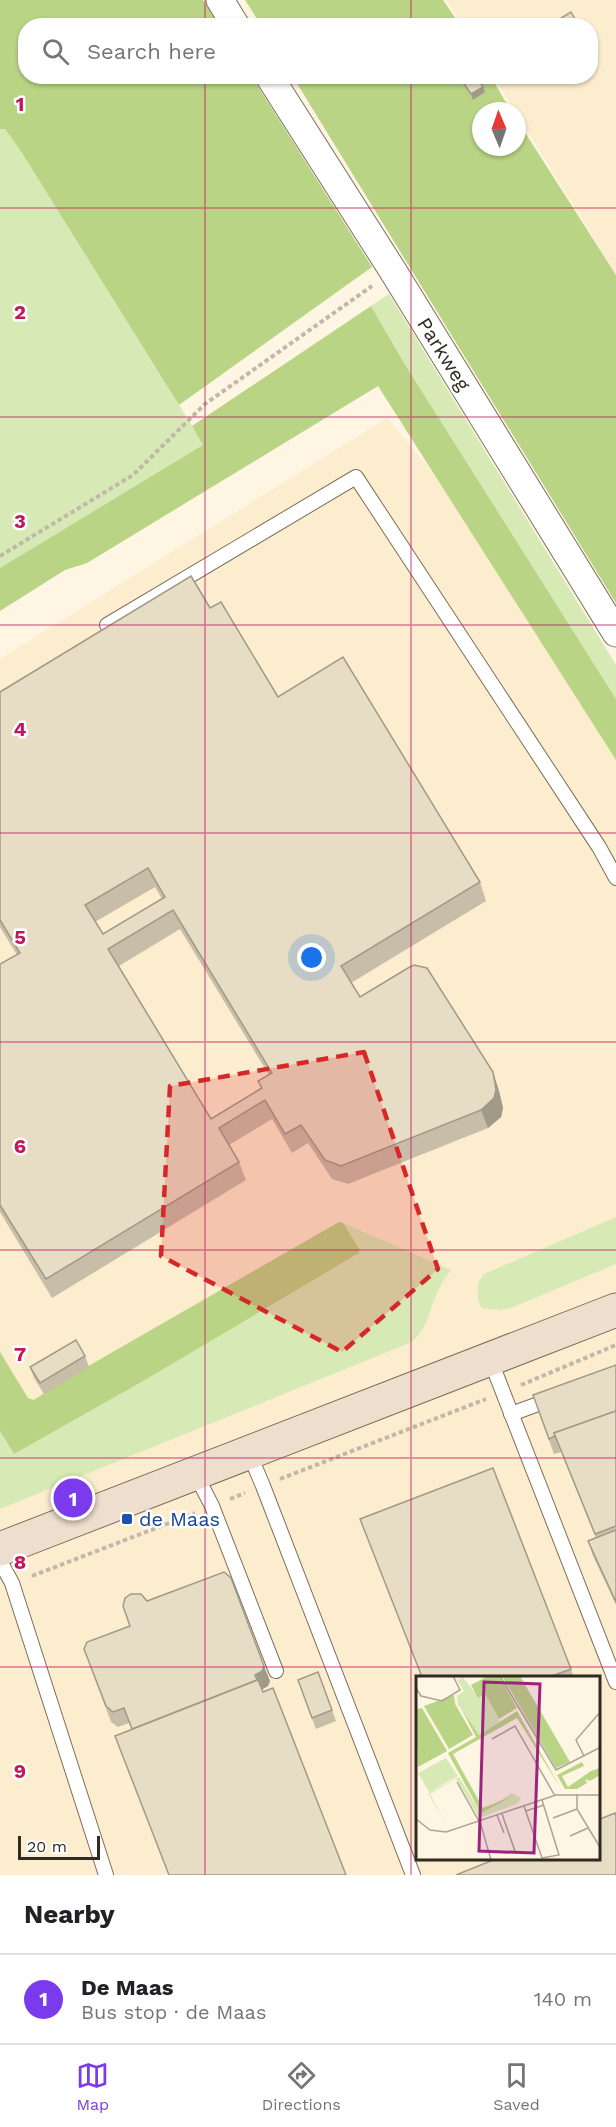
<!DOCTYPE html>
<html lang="en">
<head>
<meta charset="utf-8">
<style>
  :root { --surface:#fff; --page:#f6f6f6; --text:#202124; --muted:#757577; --line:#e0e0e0; --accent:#7c3aed }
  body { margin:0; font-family:"Work Sans",sans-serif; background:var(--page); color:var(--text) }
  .compass { position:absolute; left:472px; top:102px; width:54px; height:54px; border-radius:50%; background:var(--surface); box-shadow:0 2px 4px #0004; rotate:358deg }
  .scale { position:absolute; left:18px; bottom:15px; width:82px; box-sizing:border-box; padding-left:6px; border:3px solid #2f2b22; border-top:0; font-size:16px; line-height:21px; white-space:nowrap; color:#2f2b22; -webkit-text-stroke:4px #fff; paint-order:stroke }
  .you { position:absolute; left:312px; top:958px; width:21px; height:21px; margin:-15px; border:4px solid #fff; border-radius:50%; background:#1a73e8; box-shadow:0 0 0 9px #1a73e833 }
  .badge { display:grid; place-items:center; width:39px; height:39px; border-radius:50%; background:var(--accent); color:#fff; font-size:20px; font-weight:700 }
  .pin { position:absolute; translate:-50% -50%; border:3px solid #fff; box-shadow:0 2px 6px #0006 }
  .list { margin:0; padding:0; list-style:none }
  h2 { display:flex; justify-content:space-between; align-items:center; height:78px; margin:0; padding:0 24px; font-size:26px }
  h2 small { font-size:20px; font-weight:400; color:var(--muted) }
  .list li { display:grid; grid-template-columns:39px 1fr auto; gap:18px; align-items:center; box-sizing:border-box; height:90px; padding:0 24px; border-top:2px solid var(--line) }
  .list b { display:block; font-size:22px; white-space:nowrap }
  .list p { margin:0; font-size:20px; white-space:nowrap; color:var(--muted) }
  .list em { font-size:20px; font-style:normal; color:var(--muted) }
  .icon { flex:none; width:33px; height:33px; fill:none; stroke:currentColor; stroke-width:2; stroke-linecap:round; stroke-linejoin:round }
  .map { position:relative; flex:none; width:616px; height:1875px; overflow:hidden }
  .search { position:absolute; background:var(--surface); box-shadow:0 2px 4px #0004; left:18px; right:18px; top:18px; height:66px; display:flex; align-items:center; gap:15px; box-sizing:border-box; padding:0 21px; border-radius:24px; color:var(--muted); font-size:22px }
  .sheet { height:168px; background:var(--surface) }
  nav { display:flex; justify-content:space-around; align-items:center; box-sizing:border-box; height:84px; border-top:2px solid var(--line); background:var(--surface); font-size:16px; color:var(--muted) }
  nav a { display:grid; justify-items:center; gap:3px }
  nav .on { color:var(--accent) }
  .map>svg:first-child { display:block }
  .built { fill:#fcedce; fill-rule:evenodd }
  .green { fill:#d7eab6 }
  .forest { fill:#b9d484 }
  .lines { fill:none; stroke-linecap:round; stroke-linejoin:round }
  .lane-casing { stroke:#7a705b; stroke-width:16 }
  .street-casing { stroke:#7a705b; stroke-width:29 }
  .secondary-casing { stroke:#7a705b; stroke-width:35 }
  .path { stroke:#c0b8a8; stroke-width:4; stroke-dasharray:4.5 3; stroke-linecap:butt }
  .lane { stroke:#fff; stroke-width:14 }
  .street { stroke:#fff; stroke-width:27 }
  .secondary { stroke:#eddecd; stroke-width:33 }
  .wall { fill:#c7bda9; fill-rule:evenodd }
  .shaded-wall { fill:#a29a89 }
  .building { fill:#e7dcc4; stroke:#a29a89; stroke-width:1.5; fill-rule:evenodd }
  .marked { fill:#d62828; fill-opacity:0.2; stroke:#d62828; stroke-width:4.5; stroke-dasharray:12 8; stroke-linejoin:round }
  .grid { fill:none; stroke:#c2185b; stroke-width:1.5; stroke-opacity:0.55 }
  .transit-dot { fill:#1a4fb4; stroke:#fff; stroke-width:2 }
  .labels { text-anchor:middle; stroke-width:5; stroke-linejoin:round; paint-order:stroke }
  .street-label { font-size:20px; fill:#2f2b22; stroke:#fff }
  .transit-label { font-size:20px; fill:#164399; stroke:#fff; text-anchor:start }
  .inset-road { fill:none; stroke:#aba495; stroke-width:1.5 }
  .view { fill:#9c247e; fill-opacity:0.15; stroke:#9c247e; stroke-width:3 }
  .inset-edge { fill:none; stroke:#2f2b22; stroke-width:3 }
  .grid-label { font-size:20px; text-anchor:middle; font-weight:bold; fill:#c2185b; stroke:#fff; stroke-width:5; stroke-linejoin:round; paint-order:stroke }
</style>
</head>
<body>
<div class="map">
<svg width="616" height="1875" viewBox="0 0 616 1875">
  <rect width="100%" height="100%" fill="#fef5e2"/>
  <g class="built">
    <path d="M446 0H616V274L517 114V111H515L494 77 590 76V26L462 25Z"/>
    <path d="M387 418 616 691V1875H0V659ZM418 1677H600V1858H418Z"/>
  </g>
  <g class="green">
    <path d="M0 129H5L22 153 204 445 0 568Z"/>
    <path d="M389 294 616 665V699L404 363 371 306Z"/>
    <path d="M616 1217V1264L511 1308 499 1310 482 1308 478 1301V1283L484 1274Z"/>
    <path d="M343 1223 451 1270C444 1279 438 1289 434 1300 428 1317 426 1329 412 1342L0 1509V1431L14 1454 145 1380 359 1253V1247Z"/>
  </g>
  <g class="forest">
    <path d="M0 0H203L220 25 26 26V76L252 77 372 267 179 405 22 153 5 129H0Z"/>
    <path d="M245 0H443L460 25H261Z"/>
    <path d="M293 77H491L511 111H481V147H517V120L616 275V603Z"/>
    <path d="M371 306 404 363 616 699V760L378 386 87 563 65 570 0 611V568L203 445 192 426Z"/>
    <path d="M339 1222 343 1223 359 1248V1253L145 1380 14 1454 0 1431V1352L28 1398 34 1400 64 1380Z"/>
  </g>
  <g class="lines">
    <g class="lane-casing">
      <g id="lane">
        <path d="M107 625 356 477 599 847 616 878"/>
        <path d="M490 1359 616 1682"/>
        <path d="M511 1414 552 1399"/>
        <path d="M249 1453 263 1486 413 1875"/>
        <path d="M195 1473 212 1506 276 1671"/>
        <path d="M0 1561 12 1583 106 1875"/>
      </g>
    </g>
    <g class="street-casing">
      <g id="street">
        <path d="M220 0 236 26"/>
        <path d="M269 76 393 271 616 633"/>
      </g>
    </g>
    <g class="secondary-casing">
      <path id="secondary" d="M0 1549 616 1310"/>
    </g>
    <g class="path">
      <path d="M0 556 133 475 205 404 372 286"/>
      <path d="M521 1385 616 1345"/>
      <path d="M280 1479 486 1399"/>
      <path d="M230 1499 245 1493"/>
      <path d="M32 1576 195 1513"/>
    </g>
    <use href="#lane" class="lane"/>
    <use href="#street" class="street"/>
    <use href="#secondary" class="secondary"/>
  </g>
  <g class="wall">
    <path d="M461 79 485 92 473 100 463 84Z"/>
    <path d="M210 608 278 697 480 882 486 901 351 983 360 997 493 1072 499 1091 503 1108 501 1117 488 1128 348 1184 332 1179 308 1143 292 1153 272 1119 229 1145 239 1162 246 1180 52 1298 0 1212V964L17 955 0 927V692ZM155 887 162 899 103 934 95 922ZM180 929 269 1075 258 1081 261 1088 211 1119 119 966Z"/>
    <path d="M85 1356 89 1367 44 1394 34 1378 30 1367Z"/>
    <path d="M616 1365V1605L593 1556 588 1541 596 1538 561 1452 554 1454 533 1395Z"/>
    <path d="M493 1468 574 1677H421Z"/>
    <path d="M147 1601 270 1681 268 1686 262 1689 346 1875 132 1729 129 1723 118 1727 111 1722 84 1649 130 1626Z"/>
    <path d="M298 1680 332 1710 336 1721 316 1729Z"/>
  </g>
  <g class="shaded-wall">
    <path d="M483 87 485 92 473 100 471 94Z"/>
    <path d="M493 1072 499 1091 503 1108 501 1117 488 1128 481 1110Z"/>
    <path d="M264 1666 270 1681 268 1686 261 1690 255 1675Z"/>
  </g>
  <g class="building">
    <path d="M571 12 579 26H555L553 23Z"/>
    <path d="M464 76H476L483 87 471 94 461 79Z"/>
    <path d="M191 576 210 608 221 602 278 697 343 657 480 882 341 966 360 997 408 968 414 965 427 968 493 1072 496 1090 494 1098 481 1110 341 1166 325 1160 301 1125 285 1134 265 1100 219 1128 239 1162 46 1279 0 1205V964L20 953 0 920V692ZM148 868 165 897 103 934 85 905ZM173 910 272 1073 258 1081 262 1088 211 1119 108 949Z"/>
    <path d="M76 1340 85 1356 40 1383 30 1367Z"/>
    <path d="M616 1365V1411L554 1433 555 1436 549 1439 533 1395Z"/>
    <path d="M616 1411V1526L595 1534 554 1433Z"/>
    <path d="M493 1468 571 1669 549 1677H422L360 1519Z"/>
    <path d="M616 1530V1602L588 1541Z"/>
    <path d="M224 1572 231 1578 264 1666 262 1671 255 1675 257 1680 132 1729 124 1708 113 1712 106 1706 84 1649 87 1642 130 1626 123 1606 125 1598 131 1594H141L147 1601Z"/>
    <path d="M318 1672 332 1710 312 1718 298 1680Z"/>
    <path d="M258 1680 263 1692 273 1688 346 1875H169L115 1736Z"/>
    <path d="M615 1813 616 1816V1875H456L498 1858H600V1819Z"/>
  </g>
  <path class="marked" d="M364 1052 438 1269 342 1352 161 1256 170 1086Z"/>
  <path class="grid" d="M205 0V26M411 0V26M205 76V1875M411 76V1875M0 208H616M0 417H616M0 625H616M0 833H616M0 1042H616M0 1250H616M0 1458H616M0 1667H616"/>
  <rect class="transit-dot" x="121" y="1513" width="12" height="12" rx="3"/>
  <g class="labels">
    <g class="street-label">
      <text transform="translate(444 354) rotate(58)" y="7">Parkweg</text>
    </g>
    <g class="transit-label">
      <text x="139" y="1526">de Maas</text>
    </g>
  </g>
  <g transform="translate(416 1676)">
    <rect width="184" height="184" fill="#fef5e2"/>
    <path d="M47 1 62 21 69 18 85 47 63 59 42 29 41 20 48 15 41 4ZM30 82 42 100 13 116 2 97ZM43 101 65 137 96 117 105 122 101 128 63 142 40 103 14 118 30 149 12 117Z" fill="#d7eab6"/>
    <path d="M72 0H83L101 32 83 43 69 18 62 22 55 9ZM86 0H104L154 86 140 92ZM38 19 39 28 57 59 33 73 8 30ZM6 32 31 75 2 91 0 33ZM46 34 63 59 101 35 144 111 101 42 37 78 67 132 97 120 65 137 32 77 60 61ZM166 86 168 90 146 100 152 111 175 95 184 92V99L174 105 169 103 171 107 161 113H149L141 99Z" fill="#b9d484"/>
    <path class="inset-road" d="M84 0 140 94 185 71M0 12 5 20 26 25 44 14 37 0M76 63 99 50 139 120M168 80 160 64 185 35M41 106 65 149 75 184M161 118V133L185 173M108 130 126 182 143 179 126 124M110 135 128 129M86 138 100 178M81 139 88 157M137 142 161 133M0 143 14 154 30 156 140 119H185M154 160 172 152"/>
    <path class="view" d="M68 6 124 8 118 177 63 175Z"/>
    <rect width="184" height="184" class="inset-edge"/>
  </g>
  <g class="grid-label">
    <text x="20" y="111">1</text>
    <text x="20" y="319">2</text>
    <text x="20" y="528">3</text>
    <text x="20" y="736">4</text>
    <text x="20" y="944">5</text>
    <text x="20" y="1153">6</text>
    <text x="20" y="1361">7</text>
    <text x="20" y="1569">8</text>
    <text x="20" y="1778">9</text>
  </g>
</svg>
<svg class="compass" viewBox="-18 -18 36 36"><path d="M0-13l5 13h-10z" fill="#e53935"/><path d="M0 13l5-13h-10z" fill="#757577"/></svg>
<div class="scale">20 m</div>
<div class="you"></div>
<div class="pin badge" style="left:73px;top:1498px">1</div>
<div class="search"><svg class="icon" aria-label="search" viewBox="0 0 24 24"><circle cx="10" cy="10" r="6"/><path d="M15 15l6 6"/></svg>Search here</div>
</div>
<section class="sheet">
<h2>Nearby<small></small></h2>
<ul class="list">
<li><span class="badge">1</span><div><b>De Maas</b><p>Bus stop · de Maas</p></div><em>140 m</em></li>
</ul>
</section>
<nav>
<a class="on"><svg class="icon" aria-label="map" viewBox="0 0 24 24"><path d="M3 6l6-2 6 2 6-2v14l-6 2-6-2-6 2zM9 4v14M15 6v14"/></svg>Map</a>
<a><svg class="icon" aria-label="directions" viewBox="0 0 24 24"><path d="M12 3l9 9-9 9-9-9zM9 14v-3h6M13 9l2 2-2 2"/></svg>Directions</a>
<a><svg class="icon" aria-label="saved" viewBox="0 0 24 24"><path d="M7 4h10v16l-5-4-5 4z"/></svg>Saved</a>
</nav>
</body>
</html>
